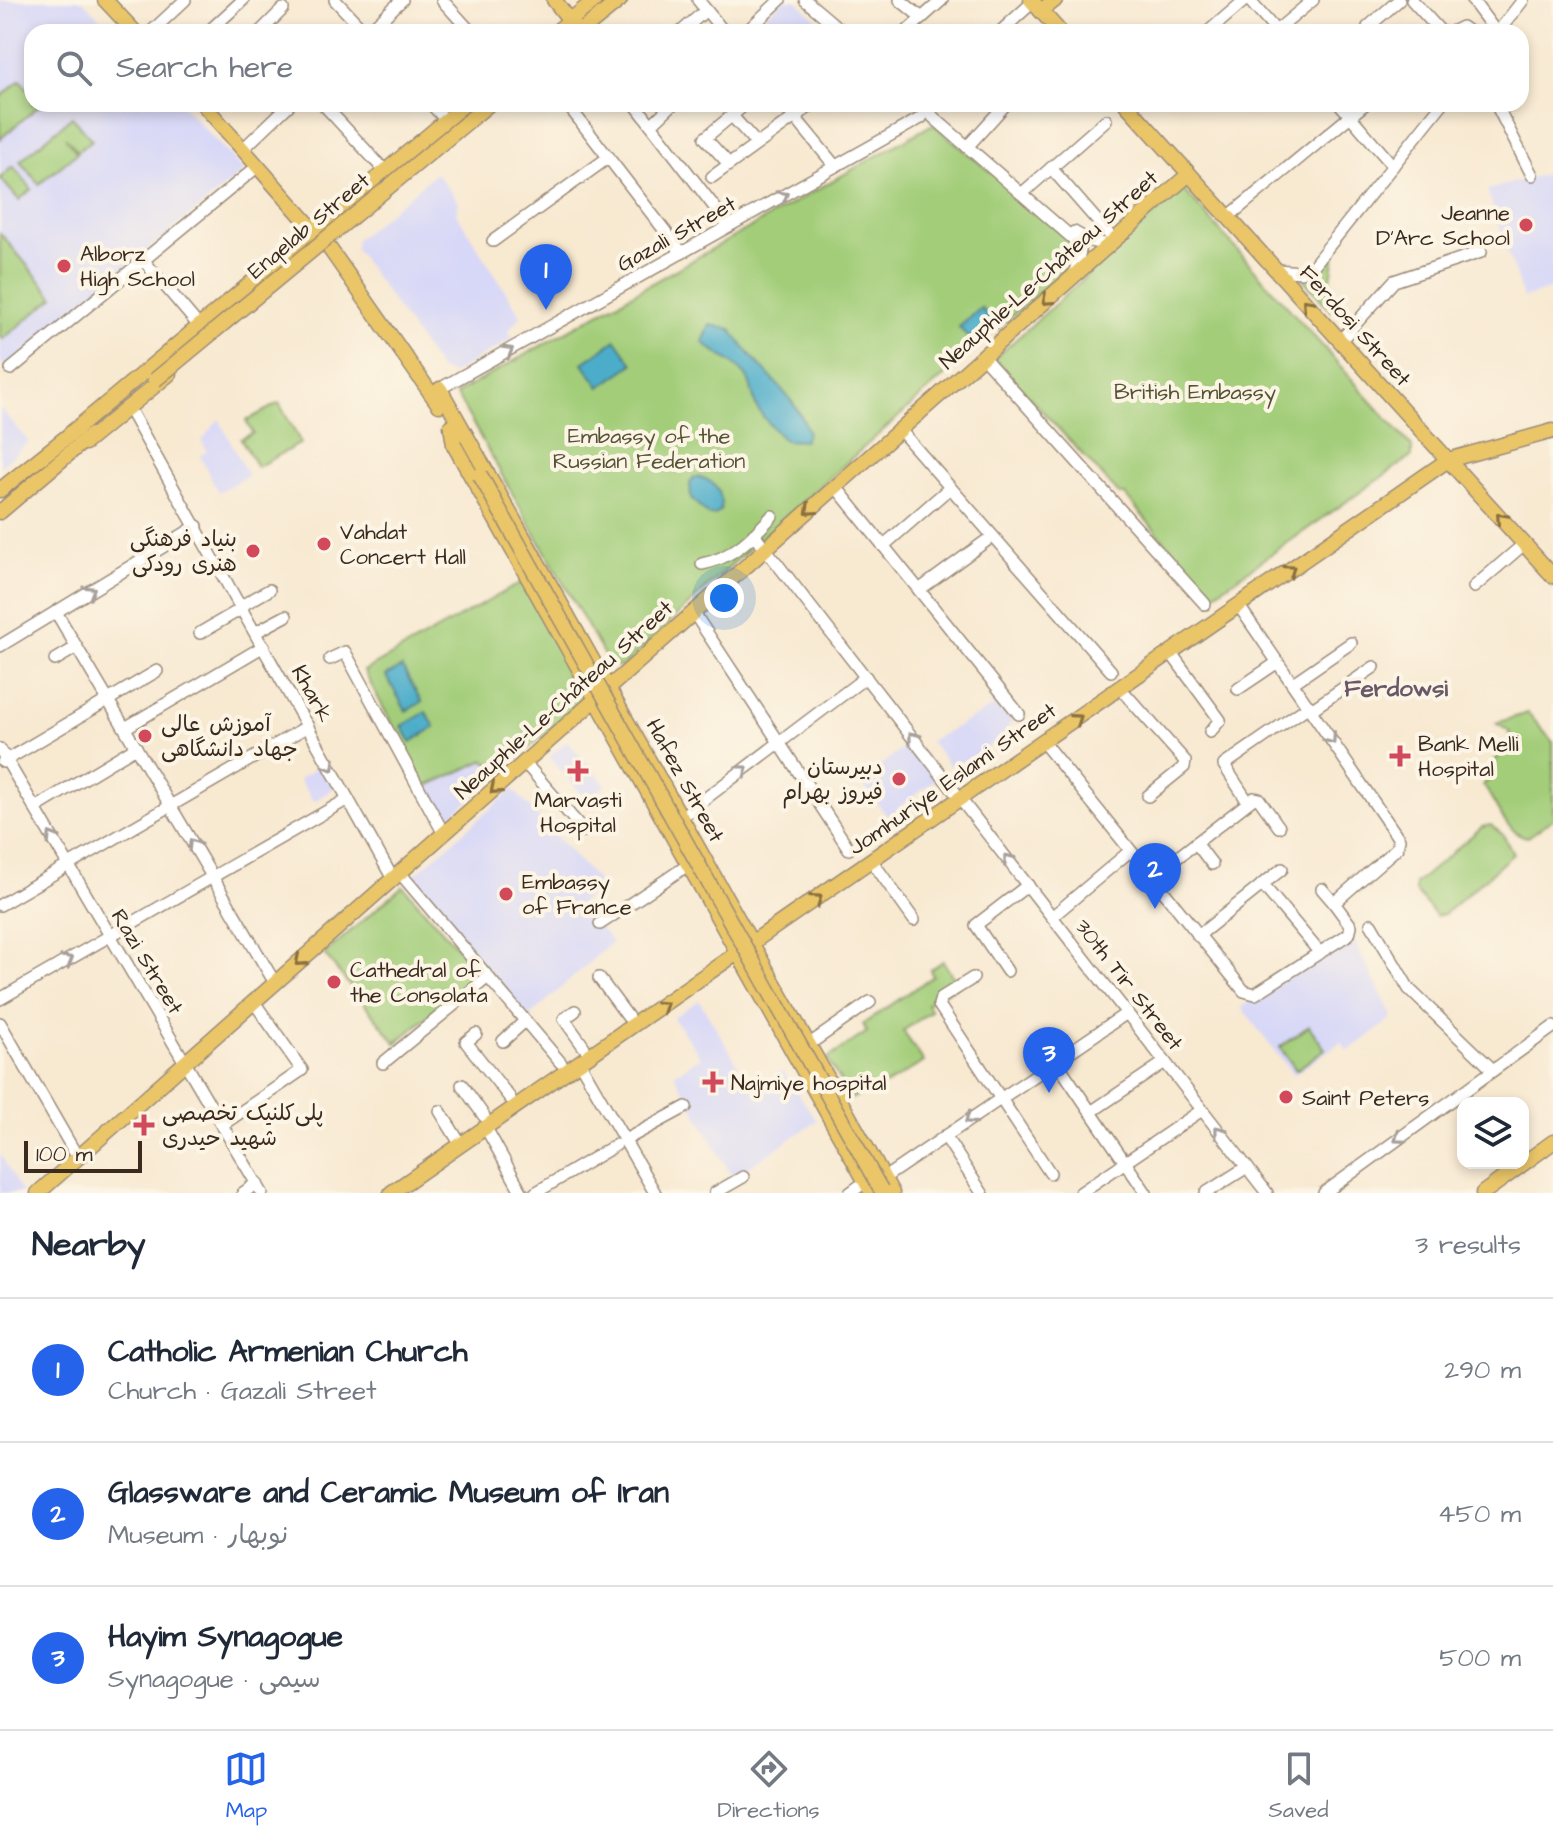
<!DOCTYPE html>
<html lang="en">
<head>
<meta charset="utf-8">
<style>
  :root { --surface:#fff; --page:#f6f6f7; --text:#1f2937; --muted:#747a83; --line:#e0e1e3; --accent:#2563eb }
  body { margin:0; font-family:"Architects Daughter","Playpen Sans Arabic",sans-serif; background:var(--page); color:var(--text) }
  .controls { position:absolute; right:24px; bottom:24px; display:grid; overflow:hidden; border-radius:16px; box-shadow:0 4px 12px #0003 }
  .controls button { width:72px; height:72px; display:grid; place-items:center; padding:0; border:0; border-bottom:2px solid var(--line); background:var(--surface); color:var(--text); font:40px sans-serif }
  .scale { position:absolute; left:24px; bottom:20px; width:118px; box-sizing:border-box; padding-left:8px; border:4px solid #3b2a1e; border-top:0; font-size:22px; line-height:28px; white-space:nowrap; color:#3b2a1e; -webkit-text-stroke:6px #fcf5e5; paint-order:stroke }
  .you { position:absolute; left:724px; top:598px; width:28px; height:28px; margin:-20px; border:6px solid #fff; border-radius:50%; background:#1a73e8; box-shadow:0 0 0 12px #1a73e833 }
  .badge { display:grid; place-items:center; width:52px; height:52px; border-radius:50%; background:var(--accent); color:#fff; font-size:26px; font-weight:700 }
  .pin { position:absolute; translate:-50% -66px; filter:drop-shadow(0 2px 4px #0008) }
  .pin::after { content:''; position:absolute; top:42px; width:28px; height:24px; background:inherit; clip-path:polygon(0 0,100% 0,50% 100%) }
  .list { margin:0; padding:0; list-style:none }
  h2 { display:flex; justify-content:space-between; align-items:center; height:104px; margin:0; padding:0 32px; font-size:34px }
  h2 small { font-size:26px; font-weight:400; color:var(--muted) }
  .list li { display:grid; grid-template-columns:52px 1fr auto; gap:24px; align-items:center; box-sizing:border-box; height:144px; padding:0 32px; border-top:2px solid var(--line) }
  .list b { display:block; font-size:30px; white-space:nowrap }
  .list p { margin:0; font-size:26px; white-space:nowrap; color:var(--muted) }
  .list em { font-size:26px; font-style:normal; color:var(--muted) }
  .icon { flex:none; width:44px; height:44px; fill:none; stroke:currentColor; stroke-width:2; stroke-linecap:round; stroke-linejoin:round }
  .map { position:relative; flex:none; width:1553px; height:1193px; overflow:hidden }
  .search { position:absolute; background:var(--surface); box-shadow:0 4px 12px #0003; left:24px; right:24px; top:24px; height:88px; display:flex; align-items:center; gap:20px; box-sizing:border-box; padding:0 28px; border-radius:24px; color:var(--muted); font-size:30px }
  .sheet { height:536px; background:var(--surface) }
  nav { display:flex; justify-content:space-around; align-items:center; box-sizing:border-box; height:112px; border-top:2px solid var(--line); background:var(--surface); font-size:22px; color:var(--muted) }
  nav a { display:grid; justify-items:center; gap:4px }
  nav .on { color:var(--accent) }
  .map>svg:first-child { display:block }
  .built { fill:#d7d7f8 }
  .green { fill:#a3cd79; stroke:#6f7c4c; stroke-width:2 }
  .water { fill:#4badca; stroke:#436c74; stroke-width:2 }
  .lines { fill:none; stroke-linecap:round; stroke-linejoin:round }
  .minor-casing { stroke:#9a8a78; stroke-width:14 }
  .major-casing { stroke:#9a8a78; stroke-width:17 }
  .minor { stroke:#fff; stroke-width:11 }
  .major { stroke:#eac669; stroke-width:14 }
  .major-bridge-casing { stroke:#9a8a78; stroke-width:17; stroke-linecap:butt }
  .major-bridge { stroke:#eac669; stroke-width:14 }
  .oneway { stroke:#a79f9a }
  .oneway2 { stroke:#8a7040 }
  .poi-dot { fill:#d1495b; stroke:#fcf5e5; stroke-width:3 }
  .labels { text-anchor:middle; stroke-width:8; stroke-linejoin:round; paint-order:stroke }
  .poi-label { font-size:22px; fill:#3b2a1e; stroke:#fcf5e5; text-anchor:start }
  .street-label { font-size:22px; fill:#3b2a1e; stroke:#fcf5e5 }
  .park-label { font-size:22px; fill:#555335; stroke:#fcf5e5 }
  .neighbourhood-label { font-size:24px; font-weight:bold; fill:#695968; stroke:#fcf5e5 }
</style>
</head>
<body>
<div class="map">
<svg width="1553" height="1193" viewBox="0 0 1553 1193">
  <rect width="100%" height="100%" fill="#fcf5e5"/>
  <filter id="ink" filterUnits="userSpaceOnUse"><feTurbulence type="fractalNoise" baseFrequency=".0125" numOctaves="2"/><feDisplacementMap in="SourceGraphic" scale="16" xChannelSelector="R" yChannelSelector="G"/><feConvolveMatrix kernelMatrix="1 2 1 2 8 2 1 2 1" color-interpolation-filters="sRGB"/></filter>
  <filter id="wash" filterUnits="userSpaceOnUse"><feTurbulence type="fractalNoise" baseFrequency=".006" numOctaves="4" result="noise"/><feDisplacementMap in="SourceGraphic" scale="32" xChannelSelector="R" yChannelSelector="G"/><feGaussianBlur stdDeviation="1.8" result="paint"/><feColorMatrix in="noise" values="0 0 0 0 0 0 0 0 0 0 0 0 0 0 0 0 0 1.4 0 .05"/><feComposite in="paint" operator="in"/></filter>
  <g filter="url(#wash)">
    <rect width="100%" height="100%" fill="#f8e9d1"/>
    <g class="built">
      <path d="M0 0H82L113 32H32V104H181L244 171 5 368 0 360Z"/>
      <path d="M783 0H795L832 32H748Z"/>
      <path d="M1553 172V289L1523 298 1487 190Z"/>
      <path d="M436 173 459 202 456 213 521 316 508 331 513 338 452 374 440 370 355 248 356 240Z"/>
      <path d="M0 408 29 442 0 467Z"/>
      <path d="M219 419 248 476 218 492 200 456 207 451 202 441Z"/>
      <path d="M1002 702 1015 720 1008 725 1011 730 964 765 960 760 950 766 930 741Z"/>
      <path d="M567 741 606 785 588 801 549 757Z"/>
      <path d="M911 742 938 778 887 816 860 781Z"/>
      <path d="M485 760 499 774 443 823 425 787Z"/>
      <path d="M321 765 334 787 316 801 312 800 299 779Z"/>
      <path d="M513 789 600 884 580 904 612 942 529 1017 410 879Z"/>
      <path d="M1352 937 1392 1015 1391 1020 1348 1051 1341 1042 1293 1075 1241 1007Z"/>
      <path d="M699 1000 753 1089 783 1071 817 1121 733 1178 674 1074 701 1057 673 1018Z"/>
      <path d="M0 1153 22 1193H0Z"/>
    </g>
    <g class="green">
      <path d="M20 80 32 94V104H41L0 139V98Z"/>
      <path d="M72 117 92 140 78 151 65 137 77 153 39 184 20 161Z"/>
      <path d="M933 124 1072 241V263L740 557 622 667 609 664 456 394Z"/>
      <path d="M13 166 32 189 19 200 0 178Z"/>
      <path d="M1183 189 1412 447V456L1211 596 1125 495H1120L994 359Z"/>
      <path d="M0 233 54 297 3 339 0 338Z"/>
      <path d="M1336 249 1328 296 1332 312 1302 278 1315 272Z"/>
      <path d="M279 403 301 443 257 467 241 439 253 433 246 421Z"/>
      <path d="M522 582 588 697 499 774 485 760 425 787 364 671Z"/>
      <path d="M1528 713 1553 742V819L1528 837C1505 834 1495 800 1483 785L1494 774 1488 767 1510 746 1509 731 1496 723Z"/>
      <path d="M1491 825 1503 835 1513 854 1444 914 1436 916 1415 891V884L1482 827Z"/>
      <path d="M403 886 480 973 396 1043 324 954Z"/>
      <path d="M943 961 958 985 927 1004 931 1011 903 1031 924 1062 870 1094 863 1093 851 1099 827 1059 867 1032 863 1024 933 976 930 970Z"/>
      <path d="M1309 1026 1325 1049 1296 1070 1280 1047Z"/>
    </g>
    <g class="water">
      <path d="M981 308 991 320 969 339 959 327Z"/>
      <path d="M710 325 731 329C753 366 793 390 808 431L804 441 784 440C774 429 763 419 756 406 752 396 753 386 746 376 733 359 717 356 703 342Z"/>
      <path d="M616 340 633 364 600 387 583 363Z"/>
      <path d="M694 477C713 477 723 491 721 510L715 515H708L691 498 690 483Z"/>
      <path d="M402 667 422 702 406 711 386 676Z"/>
      <path d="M426 712 435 727 411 742 402 726Z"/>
    </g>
  </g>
  <g filter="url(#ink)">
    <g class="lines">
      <g class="minor-casing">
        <g id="minor">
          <path d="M335 0 365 32"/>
          <path d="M442 0 471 32"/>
          <path d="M698 0 724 32"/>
          <path d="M805 0 843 32"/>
          <path d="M900 0 922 18"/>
          <path d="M1249 0 1277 32"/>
          <path d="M1412 0 1441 32"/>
          <path d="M1472 0 1496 32"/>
          <path d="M152 31 185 0"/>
          <path d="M1276 31 1313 0"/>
          <path d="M208 32 243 0"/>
          <path d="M260 32 283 9"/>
          <path d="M368 32 402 0"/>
          <path d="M681 32 706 10"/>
          <path d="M746 32 780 0"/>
          <path d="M906 32 942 0"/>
          <path d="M1000 32 1033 2"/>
          <path d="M1208 32 1245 0"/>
          <path d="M1372 32 1368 27 1399 0"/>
          <path d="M1452 32 1462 27 1469 32"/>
          <path d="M1498 32 1523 0"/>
          <path d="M323 104 385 171"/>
          <path d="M431 104 446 120"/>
          <path d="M567 104 682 253"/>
          <path d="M635 104 729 226"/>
          <path d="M784 104 835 166"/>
          <path d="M1340 104 1393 166"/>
          <path d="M1496 104 1532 175"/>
          <path d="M927 106 933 117 1077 242 1080 251 1074 276"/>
          <path d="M732 116 757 144"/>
          <path d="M651 125 673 104"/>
          <path d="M967 147 1006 104"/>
          <path d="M243 149 290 104"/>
          <path d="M729 164 705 138 742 107"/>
          <path d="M1051 168 1114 240"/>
          <path d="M712 177 813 104"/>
          <path d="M1026 190 1106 120"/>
          <path d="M1228 217 1365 104"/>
          <path d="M1074 232 1090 241 1109 245"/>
          <path d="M493 241 609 157"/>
          <path d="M144 261 199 326"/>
          <path d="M1277 270 1301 272 1313 266 1442 104"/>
          <path d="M1340 341 1394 281 1481 252"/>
          <path d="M983 357 1205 604"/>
          <path d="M11 369 258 166"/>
          <path d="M434 392 921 118 930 104"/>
          <path d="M128 407 393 879"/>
          <path d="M900 430 1111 671"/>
          <path d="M836 487 1019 714"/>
          <path d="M754 534 1267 1193"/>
          <path d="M883 546 945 492"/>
          <path d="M702 564C731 559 753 537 772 516"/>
          <path d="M1474 587 1524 544"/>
          <path d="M919 590 986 541"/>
          <path d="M241 606 269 590"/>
          <path d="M56 612 275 983"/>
          <path d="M694 613 849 849"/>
          <path d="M256 632 286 616"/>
          <path d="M200 633 243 608"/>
          <path d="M0 646 197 526"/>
          <path d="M1171 653 1220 720 1210 732"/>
          <path d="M330 659 345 652 444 834"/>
          <path d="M55 660 77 647"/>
          <path d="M1293 683 1351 643"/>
          <path d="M1120 688 1185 761 1184 767 1148 796"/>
          <path d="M1238 689 1278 662"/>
          <path d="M1311 710 1374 667"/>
          <path d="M125 728 264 646"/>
          <path d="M1043 742 1244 991 1255 994 1349 934 1351 926 1334 903 1397 848 1399 839 1239 606"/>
          <path d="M0 749 262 1193"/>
          <path d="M3 762 157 671"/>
          <path d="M525 763 584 831"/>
          <path d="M1248 802 1224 765 1309 706"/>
          <path d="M35 808 136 747"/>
          <path d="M681 817 866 677"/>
          <path d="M1196 843 1212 864"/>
          <path d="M872 861 914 920"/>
          <path d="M400 873 561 1063"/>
          <path d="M1151 878 1254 798 1259 799 1279 827"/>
          <path d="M1262 884 1320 953"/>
          <path d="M1322 889 1334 903"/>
          <path d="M0 905 308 726"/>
          <path d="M1053 916 1130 851"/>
          <path d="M600 924 688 865"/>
          <path d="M1371 924 1409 989 1493 1070"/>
          <path d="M1198 936 1282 869"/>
          <path d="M1007 971 976 925 1028 885"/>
          <path d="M599 978 628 1017"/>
          <path d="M973 978 941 998 939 1005 1050 1173"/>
          <path d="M0 999 348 799"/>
          <path d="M575 1011 564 1019 584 1047"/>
          <path d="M0 1023 78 1158"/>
          <path d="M476 1034 466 1042 510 1098"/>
          <path d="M503 1041 525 1021"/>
          <path d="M811 1043 870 1002"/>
          <path d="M1056 1061 1146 1193"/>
          <path d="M383 1063 488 977"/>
          <path d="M580 1063 655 1193"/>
          <path d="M462 1085 484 1116"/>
          <path d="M440 1111 461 1145"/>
          <path d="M1091 1112 1165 1062"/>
          <path d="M222 1125 302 1070 254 1002"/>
          <path d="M486 1128 522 1193"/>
          <path d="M945 1136 982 1193"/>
          <path d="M625 1140 686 1107"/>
          <path d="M884 1178 1127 1013"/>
          <path d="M243 1193 257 1183"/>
          <path d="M535 1193 616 1145"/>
          <path d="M715 1193 743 1177"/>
          <path d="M850 1193 865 1182"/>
          <path d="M1080 1193 1202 1110"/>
          <path d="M1206 1193 1247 1167"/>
          <path d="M1324 1193 1553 1027"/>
        </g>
      </g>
      <g class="major-casing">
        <g id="major">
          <path d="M105 0 135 32"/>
          <path d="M554 0 576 28"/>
          <path d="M1031 0 1060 32"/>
          <path d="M1041 11 1055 0"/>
          <path d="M556 32 595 0"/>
          <path d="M580 32 620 0"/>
          <path d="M203 104 327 245 439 405"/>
          <path d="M1126 104 1553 576"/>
          <path d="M440 389 892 1193"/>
          <path d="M451 426 454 445 872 1193"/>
          <path d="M71 433 466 104"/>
          <path d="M85 443 169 374"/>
          <path d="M0 490 78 428"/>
          <path d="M0 512 91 435"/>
          <path d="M38 1193 1189 174"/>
          <path d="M391 1193 1448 460 1553 431"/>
          <path d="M1483 1193 1553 1142"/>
        </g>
      </g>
      <use href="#minor" class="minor"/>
      <use href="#major" class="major"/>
      <g class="major-bridge-casing">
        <g id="major-bridge">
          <path d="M155 380 489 104"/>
          <path d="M480 475 881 1190"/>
        </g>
      </g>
      <use href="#major-bridge" class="major-bridge"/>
    </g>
    <defs><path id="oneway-chevron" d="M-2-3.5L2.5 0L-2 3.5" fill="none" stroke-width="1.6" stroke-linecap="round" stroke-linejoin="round" transform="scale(2)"/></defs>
    <g class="oneway">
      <use href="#oneway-chevron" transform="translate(783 196) rotate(-30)"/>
      <use href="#oneway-chevron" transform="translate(508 351) rotate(-29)"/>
      <use href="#oneway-chevron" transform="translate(90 591) rotate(-31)"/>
      <use href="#oneway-chevron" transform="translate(913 737) rotate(-128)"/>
      <use href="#oneway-chevron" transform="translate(1331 739) rotate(55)"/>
      <use href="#oneway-chevron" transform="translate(330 766) rotate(61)"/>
      <use href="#oneway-chevron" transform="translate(743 770) rotate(-37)"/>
      <use href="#oneway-chevron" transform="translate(52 837) rotate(-121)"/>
      <use href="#oneway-chevron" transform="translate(193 844) rotate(-121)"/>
      <use href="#oneway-chevron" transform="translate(1008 859) rotate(-128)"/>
      <use href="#oneway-chevron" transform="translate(68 960) rotate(-30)"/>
      <use href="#oneway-chevron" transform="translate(970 1119) rotate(146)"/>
      <use href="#oneway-chevron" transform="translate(1219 1131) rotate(-128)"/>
      <use href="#oneway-chevron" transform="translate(1399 1138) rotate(144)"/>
    </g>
    <g class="oneway2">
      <use href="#oneway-chevron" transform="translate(1047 300) rotate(138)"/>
      <use href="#oneway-chevron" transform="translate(1307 304) rotate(-132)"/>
      <use href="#oneway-chevron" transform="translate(810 510) rotate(138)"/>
      <use href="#oneway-chevron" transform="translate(1501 518) rotate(-132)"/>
      <use href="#oneway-chevron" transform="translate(1290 570) rotate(-35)"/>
      <use href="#oneway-chevron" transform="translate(1077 719) rotate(-35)"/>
      <use href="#oneway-chevron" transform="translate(495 789) rotate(139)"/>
      <use href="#oneway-chevron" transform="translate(817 899) rotate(-35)"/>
      <use href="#oneway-chevron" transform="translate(300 961) rotate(139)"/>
      <use href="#oneway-chevron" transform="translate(663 1006) rotate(-34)"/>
    </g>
  </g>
  <g class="poi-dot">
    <circle cx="1526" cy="225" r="8"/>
    <circle cx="64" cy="266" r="8"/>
    <circle cx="324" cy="544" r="8"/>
    <circle cx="253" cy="551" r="8"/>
    <circle cx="145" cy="736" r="8"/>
    <path d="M1396 744h8v8h8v8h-8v8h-8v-8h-8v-8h8z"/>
    <path d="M574 759h8v8h8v8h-8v8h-8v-8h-8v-8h8z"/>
    <circle cx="899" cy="779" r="8"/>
    <circle cx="506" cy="894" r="8"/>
    <circle cx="334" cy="982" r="8"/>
    <path d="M709 1070h8v8h8v8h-8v8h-8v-8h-8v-8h8z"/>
    <circle cx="1286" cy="1097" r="8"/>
    <path d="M140 1113h8v8h8v8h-8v8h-8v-8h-8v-8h8z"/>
  </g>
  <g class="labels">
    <g class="poi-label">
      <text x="1510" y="220" text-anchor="end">Jeanne<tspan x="1510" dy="25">D'Arc School</tspan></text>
      <text x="80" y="261">Alborz<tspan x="80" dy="25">High School</tspan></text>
      <text x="340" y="539">Vahdat<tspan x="340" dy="25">Concert Hall</tspan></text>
      <text x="237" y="546" text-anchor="end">بنیاد فرهنگی<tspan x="237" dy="25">هنری رودکی</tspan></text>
      <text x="161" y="731">آموزش عالی<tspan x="161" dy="25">جهاد دانشگاهی</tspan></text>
      <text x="1418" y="751">Bank Melli<tspan x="1418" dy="25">Hospital</tspan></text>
      <text x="883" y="774" text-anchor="end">دبیرستان<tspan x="883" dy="25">فیروز بهرام</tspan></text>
      <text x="578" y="807" text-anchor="middle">Marvasti<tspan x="578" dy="25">Hospital</tspan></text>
      <text x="522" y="889">Embassy<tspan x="522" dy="25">of France</tspan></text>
      <text x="350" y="977">Cathedral of<tspan x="350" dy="25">the Consolata</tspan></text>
      <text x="731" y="1090">Najmiye hospital</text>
      <text x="1302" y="1105">Saint Peters</text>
      <text x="162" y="1120">پلی‌کلنیک تخصصی<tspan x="162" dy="25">شهید حیدری</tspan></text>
    </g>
    <g class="street-label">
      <text transform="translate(308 225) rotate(-40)" y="8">Enqelab Street</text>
      <text transform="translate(676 233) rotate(-29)" y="8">Gazali Street</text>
      <text transform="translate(1048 269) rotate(-42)" y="8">Neauphle-Le-Château Street</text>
      <text transform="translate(1356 325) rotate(48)" y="8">Ferdosi Street</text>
      <text transform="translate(313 693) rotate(61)" y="8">Khark</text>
      <text transform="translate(563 699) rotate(-42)" y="8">Neauphle-Le-Château Street</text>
      <text transform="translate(952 778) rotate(-35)" y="8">Jomhuriye Eslami Street</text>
      <text transform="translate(686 780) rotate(61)" y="8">Hafez Street</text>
      <text transform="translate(148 961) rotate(59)" y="8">Razi Street</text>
      <text transform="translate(1130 984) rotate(52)" y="8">30th Tir Street</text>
    </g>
    <g class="park-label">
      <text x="1195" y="399">British Embassy</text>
      <text x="649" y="443">Embassy of the<tspan x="649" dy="25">Russian Federation</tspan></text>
    </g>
    <g class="neighbourhood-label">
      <text x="1396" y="696">Ferdowsi</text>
    </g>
  </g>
</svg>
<div class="controls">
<button><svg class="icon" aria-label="layers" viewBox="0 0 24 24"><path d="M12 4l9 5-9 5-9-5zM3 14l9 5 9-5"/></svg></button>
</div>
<div class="scale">100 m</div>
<div class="you"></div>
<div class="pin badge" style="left:546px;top:310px">1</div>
<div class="pin badge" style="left:1155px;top:909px">2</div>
<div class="pin badge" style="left:1049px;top:1093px">3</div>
<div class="search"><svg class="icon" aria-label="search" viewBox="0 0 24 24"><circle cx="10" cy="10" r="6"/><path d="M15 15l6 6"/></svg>Search here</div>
</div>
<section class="sheet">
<h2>Nearby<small>3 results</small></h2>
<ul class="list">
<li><span class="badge">1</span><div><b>Catholic Armenian Church</b><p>Church · Gazali Street</p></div><em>290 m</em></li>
<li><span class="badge">2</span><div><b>Glassware and Ceramic Museum of Iran</b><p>Museum · نوبهار</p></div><em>450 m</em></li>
<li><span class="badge">3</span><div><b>Hayim Synagogue</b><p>Synagogue · سیمی</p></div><em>500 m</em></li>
</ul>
</section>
<nav>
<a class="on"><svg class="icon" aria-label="map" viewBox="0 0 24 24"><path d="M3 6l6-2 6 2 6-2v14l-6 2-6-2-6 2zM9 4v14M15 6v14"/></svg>Map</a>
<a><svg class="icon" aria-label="directions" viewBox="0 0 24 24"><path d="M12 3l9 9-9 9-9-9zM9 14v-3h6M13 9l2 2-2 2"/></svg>Directions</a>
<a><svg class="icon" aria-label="saved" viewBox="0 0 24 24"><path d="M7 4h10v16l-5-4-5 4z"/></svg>Saved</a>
</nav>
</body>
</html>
